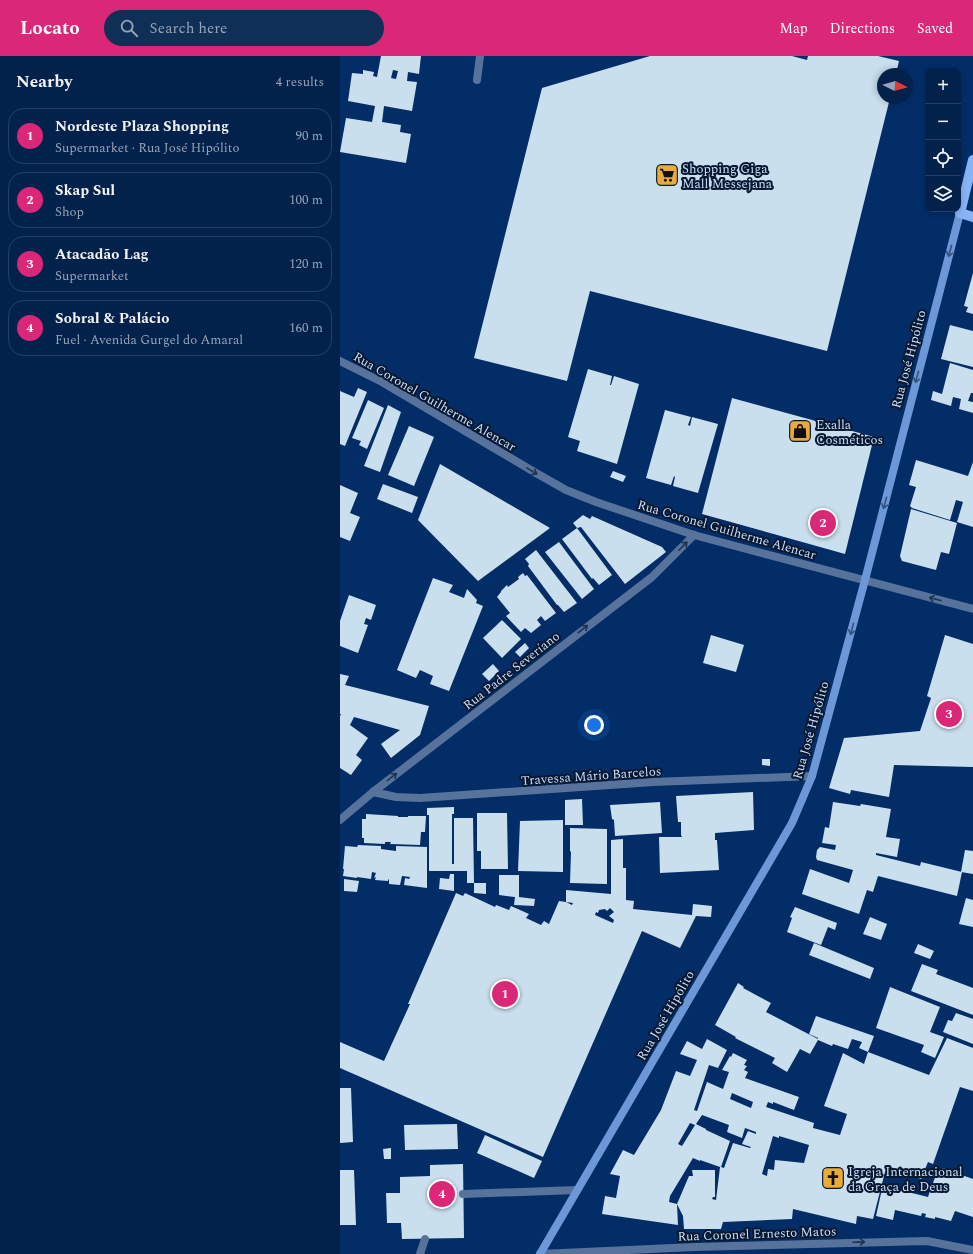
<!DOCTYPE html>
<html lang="en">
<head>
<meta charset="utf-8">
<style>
  :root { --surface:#02224c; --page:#102f56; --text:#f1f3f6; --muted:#96a4b5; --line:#233f64; --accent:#db2777 }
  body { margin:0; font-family:Spectral,serif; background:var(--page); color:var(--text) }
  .controls { position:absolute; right:12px; top:12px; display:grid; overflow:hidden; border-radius:8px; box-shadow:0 2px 6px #0003 }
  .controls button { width:36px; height:36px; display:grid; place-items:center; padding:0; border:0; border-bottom:1px solid var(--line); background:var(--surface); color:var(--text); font:20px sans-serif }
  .compass { position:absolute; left:537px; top:12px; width:36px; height:36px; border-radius:50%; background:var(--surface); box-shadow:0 2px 6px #0003; rotate:96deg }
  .you { position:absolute; left:254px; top:669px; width:14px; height:14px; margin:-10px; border:3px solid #fff; border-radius:50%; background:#1a73e8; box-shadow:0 0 0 6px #1a73e833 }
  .badge { display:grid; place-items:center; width:26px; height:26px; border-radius:50%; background:var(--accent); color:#fff; font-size:13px; font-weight:700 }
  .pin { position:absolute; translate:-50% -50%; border:2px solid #fff; box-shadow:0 1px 4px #0006 }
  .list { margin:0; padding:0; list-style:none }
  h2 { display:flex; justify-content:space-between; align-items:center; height:52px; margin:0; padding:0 16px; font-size:17px }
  h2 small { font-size:13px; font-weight:400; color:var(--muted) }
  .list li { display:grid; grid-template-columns:26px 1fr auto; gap:12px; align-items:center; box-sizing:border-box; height:56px; margin:0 8px 8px; padding:0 8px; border:1px solid var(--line); border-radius:16px }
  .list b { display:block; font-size:15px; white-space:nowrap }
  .list p { margin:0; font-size:13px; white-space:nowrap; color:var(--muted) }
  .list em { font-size:13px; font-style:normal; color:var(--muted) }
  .icon { flex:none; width:22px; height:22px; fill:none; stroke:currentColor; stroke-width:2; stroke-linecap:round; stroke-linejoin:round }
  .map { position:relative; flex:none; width:633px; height:1198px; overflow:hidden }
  header { display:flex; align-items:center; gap:24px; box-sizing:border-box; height:56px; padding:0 20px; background:var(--accent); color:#fff }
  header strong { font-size:19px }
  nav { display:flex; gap:22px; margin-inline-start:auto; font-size:14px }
  .search { width:280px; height:36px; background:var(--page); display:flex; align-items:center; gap:10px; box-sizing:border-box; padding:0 14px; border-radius:22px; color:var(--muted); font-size:15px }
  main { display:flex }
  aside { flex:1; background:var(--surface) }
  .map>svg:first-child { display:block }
  .building { fill:#c9dfee; fill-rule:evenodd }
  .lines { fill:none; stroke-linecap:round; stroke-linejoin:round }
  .service { stroke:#58739b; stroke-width:8 }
  .minor { stroke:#58739b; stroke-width:8 }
  .secondary { stroke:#6d98d7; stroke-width:8 }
  .primary { stroke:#88b4f6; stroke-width:10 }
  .oneway { stroke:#35527c }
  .oneway2 { stroke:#1f3351 }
  .labels { text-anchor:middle; stroke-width:4; stroke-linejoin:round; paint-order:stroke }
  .poi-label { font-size:13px; fill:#cbdefa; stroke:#071831; text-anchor:start }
  .street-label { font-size:13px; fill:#cbdefa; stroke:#071831 }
</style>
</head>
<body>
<header>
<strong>Locato</strong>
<div class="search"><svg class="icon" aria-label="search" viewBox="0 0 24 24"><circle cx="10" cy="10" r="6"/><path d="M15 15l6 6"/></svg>Search here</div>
<nav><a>Map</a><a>Directions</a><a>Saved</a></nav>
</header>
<main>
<aside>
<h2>Nearby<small>4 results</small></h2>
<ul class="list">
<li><span class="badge">1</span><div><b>Nordeste Plaza Shopping</b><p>Supermarket · Rua José Hipólito</p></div><em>90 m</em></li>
<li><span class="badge">2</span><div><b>Skap Sul</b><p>Shop</p></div><em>100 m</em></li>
<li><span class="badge">3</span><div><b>Atacadão Lag</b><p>Supermarket</p></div><em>120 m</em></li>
<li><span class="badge">4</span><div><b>Sobral &amp; Palácio</b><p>Fuel · Avenida Gurgel do Amaral</p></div><em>160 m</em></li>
</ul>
</aside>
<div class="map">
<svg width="633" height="1198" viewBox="0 0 633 1198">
  <rect width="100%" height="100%" fill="#032d66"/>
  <g class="building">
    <path d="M41 0H81L79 18 68 16 67 25 77 26 72 55 44 50 42 66 61 69 60 76 71 78 66 107 0 96 6 62 32 66 35 50 8 45 12 17 23 18V14L34 16 33 20 37 21ZM53 14 58 15 56 23 51 22Z"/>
    <path d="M310 0H452L467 4 468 0H538L559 5 556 18H543V42H550L487 295 250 235 227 325 134 302 202 32Z"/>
    <path d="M633 217V258L626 256 628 251 624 250Z"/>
    <path d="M610 269 633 275V311L601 303Z"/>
    <path d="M610 307 633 314V337H631L628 345 633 346V357L619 353 621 343 613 341 611 350 591 344 593 335 602 338Z"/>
    <path d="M248 313 272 320 270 329H271L274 320 299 328 277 408 237 395 240 385 228 381Z"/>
    <path d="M18 332 27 336 5 390 0 388V335L14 341Z"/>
    <path d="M392 342 534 381 505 498 362 458Z"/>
    <path d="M28 344 44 352 27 393 19 389 21 385 12 382Z"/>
    <path d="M48 349 61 356 40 416 24 410Z"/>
    <path d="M325 354 351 361 348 369 350 370 352 361 378 368 358 437 333 430 335 421 334 420 331 429 306 422Z"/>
    <path d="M69 370 94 381 74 430 48 419Z"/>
    <path d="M576 404 628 420 633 406V471L617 466 623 446 616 444 610 464 572 452 570 450 576 431 569 429Z"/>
    <path d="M100 408 150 437 210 472 138 525 78 464Z"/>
    <path d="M273 415 286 420 283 426 270 421Z"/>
    <path d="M43 428 78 441 72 457 37 443Z"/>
    <path d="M0 429 18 437 10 457 20 461 10 485 0 481Z"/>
    <path d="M571 453 617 467 609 498 601 496 596 514 562 505 560 500Z"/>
    <path d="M243 459 250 463 252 460 322 491 326 496 285 528 241 471 237 472 233 467Z"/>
    <path d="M237 472 272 519 259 529 253 522 252 523 222 483Z"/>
    <path d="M219 486 254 533 242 543 205 496Z"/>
    <path d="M196 494 237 547 224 556 218 549H217L188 510 189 508 185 503Z"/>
    <path d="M183 517 185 520 187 519 216 557 205 565 201 560 197 564 201 569 191 577 185 572 181 576 166 560 170 557 157 541 161 536V535L167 529 168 531 179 523 178 521Z"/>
    <path d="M93 522 113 529 109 536 124 542 127 533 137 544 136 547 143 550 109 635 90 628 93 620 80 614 76 622 57 614Z"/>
    <path d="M9 539 36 549 31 564 26 562 24 568 28 569 18 597 0 590V565Z"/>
    <path d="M162 564 181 583 162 602 143 582Z"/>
    <path d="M371 579 404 589 396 616 363 607Z"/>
    <path d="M605 579 633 588V711L554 709 549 741 511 734 510 738 489 732 504 682 580 675 591 642 587 640Z"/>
    <path d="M185 587 189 592 180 601 175 596Z"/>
    <path d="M153 608 159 615 149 625 142 618Z"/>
    <path d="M0 618 9 620 5 629 89 650 80 679 51 702 41 688 60 674 14 661 10 669 28 682 16 699 22 704 11 719 0 712V660L1 658H0Z"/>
    <path d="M422 703H430V710L422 709Z"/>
    <path d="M413 736 414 774 375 777V784H377L379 814 320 817 319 781H342L341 779V766H338L336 740Z"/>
    <path d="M242 743 243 769H225V744Z"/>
    <path d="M320 746 322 777 275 780 274 764 272 763 270 749Z"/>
    <path d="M493 746 520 750 521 748 551 753 546 781 560 783 557 801 536 797V799L580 810 581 806 622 816 617 840 538 820 533 836 527 834 519 858 462 838 470 813 509 827 513 814 477 804 476 801 477 794 480 791 495 794 496 789 482 787 485 771 489 772Z"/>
    <path d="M114 751V758H112V808H114V762H133L134 827H127V815H89V759H87V752Z"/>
    <path d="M137 757H167L168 813H141V795H137Z"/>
    <path d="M26 758 58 760V761H68V760H86L85 776H81L80 789 50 788 51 786H45V788L24 787V782H22V763H26Z"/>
    <path d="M223 764V816L178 815 180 765Z"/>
    <path d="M230 772 267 773V828L230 827 231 796 230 795Z"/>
    <path d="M283 783V812H286V844L294 845 293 853 352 859 353 848 372 850 371 861 356 860 340 892 302 875 203 1101 0 1012V986L44 1005 70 948H68L116 837 123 840 125 837 155 851 156 849 169 854 171 850 189 858 186 862 201 869 204 865 209 868 219 845 226 846 232 849 233 847 226 846V834L271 838V784ZM270 852 274 856 269 860 274 864 273 867 255 859 256 856 258 857 259 854 265 853 267 855Z"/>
    <path d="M18 789 41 790V793L56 795V790L87 791V832L64 829 65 822 69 823 70 821 62 820 60 829 49 828V824L48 823V825L35 824 36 821 34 822 36 817 32 816 31 823 17 821V822L3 820 4 813H3L5 790 17 791Z"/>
    <path d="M625 794 633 795V818L621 816Z"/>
    <path d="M110 818H114V835L99 833 100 822 109 823Z"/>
    <path d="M159 819H179V841L195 843 194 850 174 849 175 841 159 839Z"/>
    <path d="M4 823 19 825 17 836 4 835Z"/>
    <path d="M134 827H146V838L134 837Z"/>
    <path d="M626 842 633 844V871L619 868Z"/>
    <path d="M455 851 497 867 495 874 488 871 481 889 447 876 452 862 450 861Z"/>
    <path d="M530 861 547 868 541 884 523 878Z"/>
    <path d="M474 887 534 912 530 923 469 899Z"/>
    <path d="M578 888 594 895 590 903 574 897Z"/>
    <path d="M582 908 598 914 596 918 633 932V959L571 935Z"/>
    <path d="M398 927 404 931 403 932 431 947 426 956 478 983V982L469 978 476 960 534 980 528 996 519 992 522 986 512 983 508 993 493 988 492 990 478 984 470 998 460 993 447 1016 432 1007 435 1002 395 982 396 981 375 969Z"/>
    <path d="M550 931 600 951 590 976 604 981 595 1002 581 996 584 989 536 972Z"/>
    <path d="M616 957 633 963V988L603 976 608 964 612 965Z"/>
    <path d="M607 982 633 992V1035L620 1031 593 1108 588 1106 581 1123 548 1110 547 1116H545L533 1163 517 1160 516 1168 453 1153 452 1163 383 1166 381 1173H344L343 1160 337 1148 349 1120H353L352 1114H375V1141H373L372 1143 376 1144 380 1111 360 1104V1105L353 1102 330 1140 329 1146 337 1148 338 1169 262 1158 265 1140 276 1142 280 1120 270 1118 283 1094 294 1099 321 1054 336 1015 350 1020 357 1004 340 998 347 985 362 993 367 983 387 994 378 1012 369 1009 354 1054 357 1055 367 1026 383 1033 389 1016 382 1014 390 1000 391 1001 393 997 407 1004 404 1009 407 1010 404 1014 408 1016 405 1022 459 1041 454 1054 433 1046V1048L428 1046 426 1051 474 1067 473 1072 500 1079 507 1058 484 1050 503 997 524 1008 528 996 589 1019ZM392 1037 413 1046 411 1052 390 1043ZM362 1059 389 1069 387 1076 402 1082 405 1072 416 1076V1078L408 1075 402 1088 411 1091 410 1092 393 1087 384 1112 381 1111 390 1085 366 1074V1073L356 1068ZM350 1067 355 1069 342 1090 338 1088ZM433 1080 439 1082V1080L469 1089 464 1107 435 1104 434 1114 428 1113 427 1120 422 1118Z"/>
    <path d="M0 1032H11L13 1086 0 1087Z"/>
    <path d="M117 1068 118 1093 65 1094 64 1069Z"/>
    <path d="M145 1079 202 1105 194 1122 137 1097Z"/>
    <path d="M51 1092V1103H44L43 1093Z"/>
    <path d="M123 1108 124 1182 62 1183 61 1167H47L46 1137H60V1121L90 1120V1109Z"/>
    <path d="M602 1112 633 1123V1161L615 1155 611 1165 595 1161V1163L585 1161 586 1158 582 1157 581 1160 555 1154 553 1164 536 1160 542 1133 559 1137 560 1134 588 1141 590 1135 596 1137 599 1129 593 1127 596 1119 599 1120Z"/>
    <path d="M0 1114H14L16 1169H0Z"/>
  </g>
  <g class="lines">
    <g class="service">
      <path d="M137 24 140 0"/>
      <path d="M123 1138 237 1134"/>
      <path d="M80 1198 85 1183"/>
    </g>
    <g class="minor">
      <path d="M0 305 42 326 196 417 226 434 256 446 354 479 633 553"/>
      <path d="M33 736 56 741 80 742 313 726 472 720"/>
      <path d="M0 764 33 736 312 521 354 479"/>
      <path d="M200 1198 355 1191 587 1185 633 1194"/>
    </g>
    <path class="secondary" d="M200 1198 452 767 472 720 525 524 620 157"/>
    <path class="primary" d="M633 104 620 157 633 161"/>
  </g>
  <defs><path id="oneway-shaft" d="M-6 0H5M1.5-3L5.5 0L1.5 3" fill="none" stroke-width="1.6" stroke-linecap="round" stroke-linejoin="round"/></defs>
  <g class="oneway">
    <use href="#oneway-shaft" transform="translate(610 195) rotate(105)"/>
    <use href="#oneway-shaft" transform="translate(577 321) rotate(105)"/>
    <use href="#oneway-shaft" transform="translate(545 447) rotate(105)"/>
    <use href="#oneway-shaft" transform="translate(512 573) rotate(105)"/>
  </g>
  <g class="oneway2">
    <use href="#oneway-shaft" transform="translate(192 415) rotate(31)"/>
    <use href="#oneway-shaft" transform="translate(343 490) rotate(-45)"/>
    <use href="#oneway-shaft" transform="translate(595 543) rotate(-165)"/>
    <use href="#oneway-shaft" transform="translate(243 573) rotate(-38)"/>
    <use href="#oneway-shaft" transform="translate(52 721) rotate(-38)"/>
    <use href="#oneway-shaft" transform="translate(519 1186) rotate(-2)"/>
  </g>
  <defs>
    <g id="supermarket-square" transform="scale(1.15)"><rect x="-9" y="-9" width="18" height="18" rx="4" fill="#e9aa38" stroke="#071831"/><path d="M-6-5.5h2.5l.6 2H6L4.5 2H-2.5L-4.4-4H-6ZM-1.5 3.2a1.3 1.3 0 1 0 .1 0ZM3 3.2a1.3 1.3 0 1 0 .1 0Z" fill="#111"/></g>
    <g id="shop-square" transform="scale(1.15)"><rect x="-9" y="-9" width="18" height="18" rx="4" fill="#e9aa38" stroke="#071831"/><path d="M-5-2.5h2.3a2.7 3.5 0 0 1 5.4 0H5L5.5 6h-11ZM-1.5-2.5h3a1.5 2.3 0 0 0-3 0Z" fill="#111"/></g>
    <g id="church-square" transform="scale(1.15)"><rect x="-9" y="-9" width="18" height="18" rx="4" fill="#e9aa38" stroke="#071831"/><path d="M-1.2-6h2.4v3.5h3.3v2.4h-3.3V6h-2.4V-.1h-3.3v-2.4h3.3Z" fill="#111"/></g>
  </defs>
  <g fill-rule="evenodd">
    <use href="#supermarket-square" x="327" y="119"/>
    <use href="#shop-square" x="460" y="375"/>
    <use href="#church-square" x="493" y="1122"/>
  </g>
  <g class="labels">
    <g class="poi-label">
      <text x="342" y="117">Shopping Giga<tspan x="342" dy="15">Mall Messejana</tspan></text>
      <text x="476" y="373">Exalla<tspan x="476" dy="15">Cosméticos</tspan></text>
      <text x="508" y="1120">Igreja Internacional<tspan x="508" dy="15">da Graça de Deus</tspan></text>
    </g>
    <g class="street-label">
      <text transform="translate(568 303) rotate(-75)" y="5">Rua José Hipólito</text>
      <text transform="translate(95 345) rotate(30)" y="5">Rua Coronel Guilherme Alencar</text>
      <text transform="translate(387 473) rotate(16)" y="5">Rua Coronel Guilherme Alencar</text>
      <text transform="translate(171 614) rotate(-38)" y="5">Rua Padre Severíano</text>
      <text transform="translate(470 674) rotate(-74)" y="5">Rua José Hipólito</text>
      <text transform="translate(251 719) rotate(-4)" y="5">Travessa Mário Barcelos</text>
      <text transform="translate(325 959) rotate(-60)" y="5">Rua José Hipólito</text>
      <text transform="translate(417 1177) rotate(-2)" y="5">Rua Coronel Ernesto Matos</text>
    </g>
  </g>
</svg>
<div class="controls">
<button>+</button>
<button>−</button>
<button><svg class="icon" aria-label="locate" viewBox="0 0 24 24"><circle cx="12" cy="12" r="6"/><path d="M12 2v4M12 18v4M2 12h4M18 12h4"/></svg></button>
<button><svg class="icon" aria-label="layers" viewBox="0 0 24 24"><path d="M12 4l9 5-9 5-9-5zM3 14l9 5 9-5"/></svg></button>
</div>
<svg class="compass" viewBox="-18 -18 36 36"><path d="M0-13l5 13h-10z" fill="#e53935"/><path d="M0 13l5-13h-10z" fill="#96a4b5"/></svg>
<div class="you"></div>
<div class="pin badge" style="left:165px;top:938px">1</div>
<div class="pin badge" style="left:483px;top:467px">2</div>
<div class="pin badge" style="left:609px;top:658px">3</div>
<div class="pin badge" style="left:102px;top:1138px">4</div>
</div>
</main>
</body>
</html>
